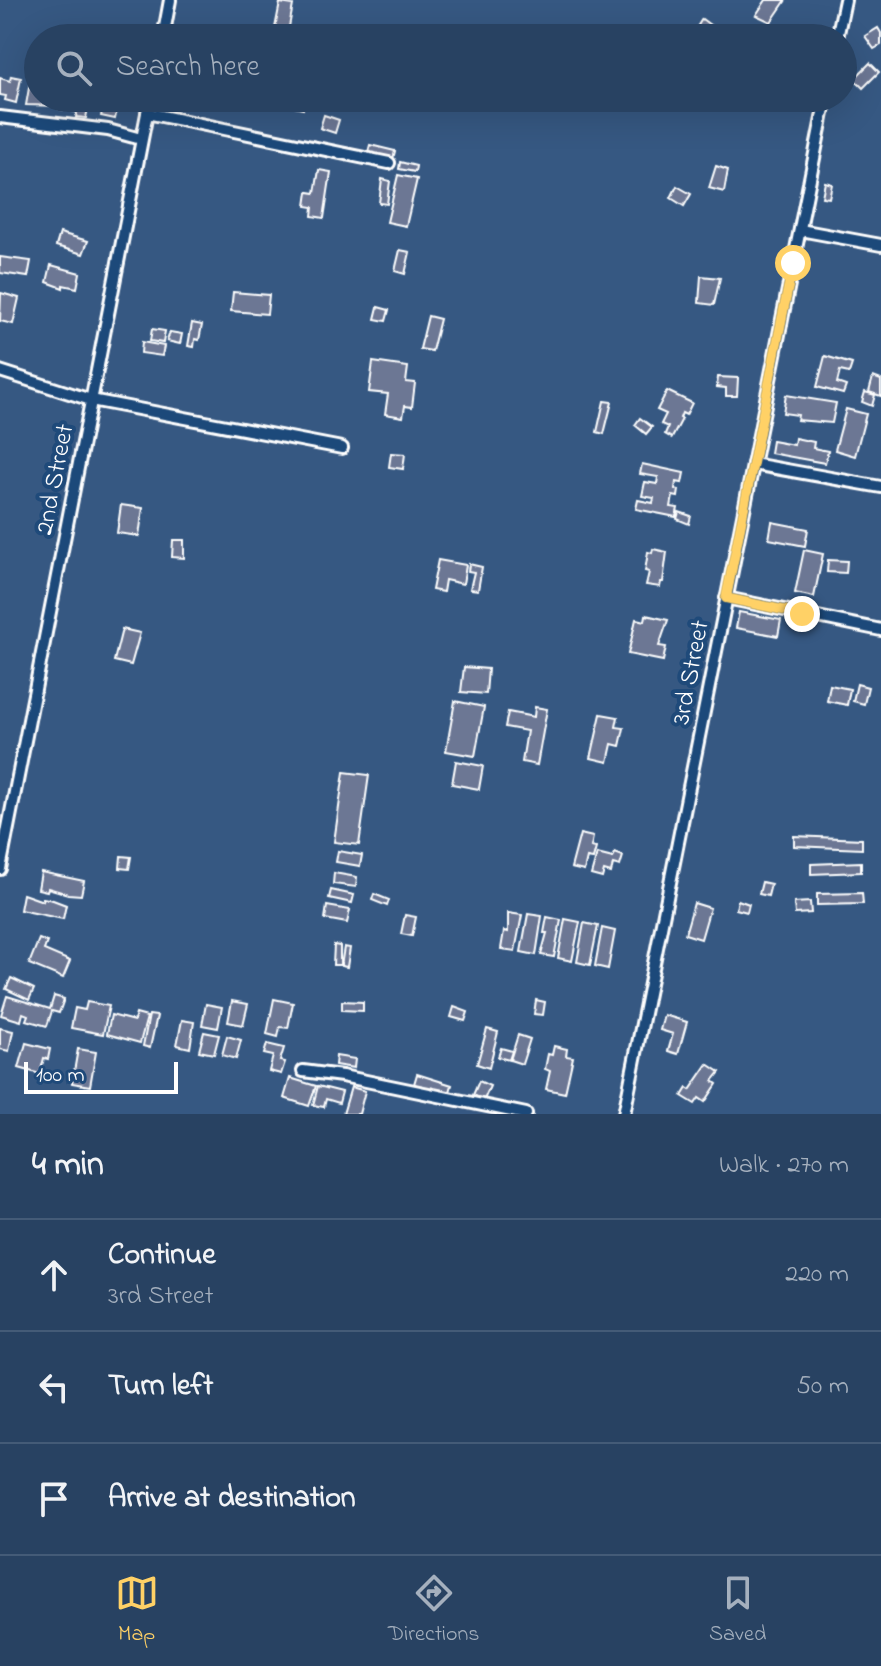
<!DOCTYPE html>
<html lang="en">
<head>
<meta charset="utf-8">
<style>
  :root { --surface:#284262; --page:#344d6b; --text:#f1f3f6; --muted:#a5b0be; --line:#445b77; --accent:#ffd166 }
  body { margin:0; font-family:"Indie Flower",sans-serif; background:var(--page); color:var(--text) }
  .scale { position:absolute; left:24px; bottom:20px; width:154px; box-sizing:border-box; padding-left:8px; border:4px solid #fff; border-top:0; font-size:22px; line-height:28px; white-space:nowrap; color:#fff; -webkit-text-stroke:6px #1f4a7a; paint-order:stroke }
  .stop { position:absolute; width:24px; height:24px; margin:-18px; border:6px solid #ffd166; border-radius:50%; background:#fff }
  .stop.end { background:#ffd166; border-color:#fff; box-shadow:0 2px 8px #0008 }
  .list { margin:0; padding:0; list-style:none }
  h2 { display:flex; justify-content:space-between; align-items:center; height:104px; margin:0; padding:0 32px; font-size:34px }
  h2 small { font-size:26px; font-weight:400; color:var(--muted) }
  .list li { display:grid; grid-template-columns:52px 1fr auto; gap:24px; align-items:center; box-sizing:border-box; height:112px; padding:0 32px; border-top:2px solid var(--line) }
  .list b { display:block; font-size:30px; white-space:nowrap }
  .list p { margin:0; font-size:26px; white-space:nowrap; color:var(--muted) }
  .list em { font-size:26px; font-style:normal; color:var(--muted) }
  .icon { flex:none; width:44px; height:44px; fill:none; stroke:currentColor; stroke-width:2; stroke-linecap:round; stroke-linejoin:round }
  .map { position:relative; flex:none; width:881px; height:1114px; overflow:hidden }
  .search { position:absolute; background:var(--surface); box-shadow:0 8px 32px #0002; left:24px; right:24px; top:24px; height:88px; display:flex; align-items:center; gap:20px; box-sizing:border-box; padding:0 28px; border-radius:44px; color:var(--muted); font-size:30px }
  .sheet { height:440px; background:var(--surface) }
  nav { display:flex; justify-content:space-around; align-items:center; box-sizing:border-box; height:112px; border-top:2px solid var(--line); background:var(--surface); font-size:22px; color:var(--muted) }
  nav a { display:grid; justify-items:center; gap:4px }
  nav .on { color:var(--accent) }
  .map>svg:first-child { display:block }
  .building { fill:#6c7794; stroke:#fff; stroke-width:2 }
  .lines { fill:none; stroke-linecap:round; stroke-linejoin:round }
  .street-casing { stroke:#fff; stroke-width:16 }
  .street { stroke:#1f4a7a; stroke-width:10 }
  .route { stroke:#ffd166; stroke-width:10 }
  .labels { text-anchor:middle; stroke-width:8; stroke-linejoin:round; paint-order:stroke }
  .street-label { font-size:26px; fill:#fff; stroke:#1f4a7a }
</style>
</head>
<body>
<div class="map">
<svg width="881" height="1114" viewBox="0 0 881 1114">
  <rect width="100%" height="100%" fill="#365882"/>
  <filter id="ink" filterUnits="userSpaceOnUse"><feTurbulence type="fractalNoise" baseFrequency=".0125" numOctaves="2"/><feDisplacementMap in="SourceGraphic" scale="16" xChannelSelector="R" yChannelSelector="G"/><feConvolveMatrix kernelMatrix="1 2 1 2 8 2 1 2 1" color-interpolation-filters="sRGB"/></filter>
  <g filter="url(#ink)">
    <g class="building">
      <path d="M766 0H786L771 22 756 15Z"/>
      <path d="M280 3 293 5 287 38H273Z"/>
      <path d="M702 19 714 28 707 38H697L692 35Z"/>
      <path d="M878 28 881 33V45L874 49 865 36Z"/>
      <path d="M870 63 879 72 863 88 854 79Z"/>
      <path d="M11 76 21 78 16 103 5 100 6 96 0 95V78L10 81Z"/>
      <path d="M30 82 38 83V98H90L86 118 76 117 77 112 59 109 60 106 26 105Z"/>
      <path d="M105 98 119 100 115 119 101 116Z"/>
      <path d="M296 98H306L303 109 294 107Z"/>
      <path d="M324 115 339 120 335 133 320 128Z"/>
      <path d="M370 145 395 151 392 163 367 156Z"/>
      <path d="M400 162 416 166 415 172 399 169Z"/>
      <path d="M716 166 728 170 724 192 709 188Z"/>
      <path d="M319 170 331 172 324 218 312 216 313 207 306 206 308 192 315 193Z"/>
      <path d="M398 175 417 179 406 226 387 222Z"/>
      <path d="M382 179 390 181 387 204 379 203Z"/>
      <path d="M825 182 832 184 829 198 822 197Z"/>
      <path d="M677 186 691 194 684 206 671 198Z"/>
      <path d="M60 233 88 241 83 254 56 246Z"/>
      <path d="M400 250 410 252 405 274 395 271Z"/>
      <path d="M0 257 31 261 28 277 0 273Z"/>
      <path d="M51 265 80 273 77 288 63 285V288L47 282Z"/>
      <path d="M701 276 720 278 714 305 699 303Z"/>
      <path d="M233 292 269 295 267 314 231 311Z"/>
      <path d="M1 293 19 298 13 324 0 321Z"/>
      <path d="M378 307 389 310 386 321 375 319Z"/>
      <path d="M428 316 440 319 432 351 420 349Z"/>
      <path d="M192 323 202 325 199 340 195 339 194 347 188 346Z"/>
      <path d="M152 329 165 331 163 343 150 341Z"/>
      <path d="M170 332 182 334 180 344 167 341Z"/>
      <path d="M142 342 164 346 162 356 141 353Z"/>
      <path d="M825 356 852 364 849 373 840 371 837 383 846 386 843 394 817 387Z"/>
      <path d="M373 362 408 367 406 382 415 383 412 407 405 406 403 417 385 414 388 394 369 392Z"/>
      <path d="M718 377 738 378 737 396H726V388L717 387Z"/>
      <path d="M873 377 881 380V396L869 392Z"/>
      <path d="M667 391 692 403 686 415 682 413 680 418 682 419 672 438 665 434 668 427 661 424 666 414 657 410Z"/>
      <path d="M865 392 875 395 872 406 862 402Z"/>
      <path d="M786 395 836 403 832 423 797 420 798 415 783 413Z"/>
      <path d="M604 401 612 402 604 434 597 432Z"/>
      <path d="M846 409 866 414 855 456 835 450Z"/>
      <path d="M640 418 652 427 646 434 635 425Z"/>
      <path d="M795 438 814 442 813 448 828 451 825 463 770 453 772 441 794 445Z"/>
      <path d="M391 453 405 454 403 469 389 467Z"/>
      <path d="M642 464 684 473 682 483 676 482 675 489 679 490 678 497 673 496 671 507 678 508 676 517 636 509 638 500 653 503 654 498 642 496 645 482 657 484 658 477 640 474Z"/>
      <path d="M121 505 143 508 139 536 117 533Z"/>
      <path d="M679 512 691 516 689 524 677 519Z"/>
      <path d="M772 522 808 529 805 546 769 539Z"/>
      <path d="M173 540H184V558L172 557Z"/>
      <path d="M653 549 667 552 663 582H661L660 587 646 585 649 572 645 571 648 552 652 553Z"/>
      <path d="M804 550 823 554 814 597 795 593Z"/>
      <path d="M438 560 466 565 463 584 445 580 443 592 432 590Z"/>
      <path d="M828 560 847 561 846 573 827 572Z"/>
      <path d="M469 564 482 567 478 590 470 589 474 572 468 571Z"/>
      <path d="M739 612 781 620 778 636 736 628Z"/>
      <path d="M646 615 668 620 659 646 666 647 663 661 628 654 636 619 645 621Z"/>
      <path d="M122 629 140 633 131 665 114 661Z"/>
      <path d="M464 667 488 669 486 694 461 692Z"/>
      <path d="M857 684 868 687 864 704 853 701Z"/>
      <path d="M830 685 850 689 847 705 827 701Z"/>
      <path d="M455 701 484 707 475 756 446 751Z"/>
      <path d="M535 707 547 709 537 765 522 762 527 731 505 727 508 712 534 717Z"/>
      <path d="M601 714 618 717 616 727 624 728 620 746 612 744 608 762 591 758Z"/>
      <path d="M456 761 483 766 479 789 452 784Z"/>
      <path d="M344 772 369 775 359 845 334 842Z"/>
      <path d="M580 834 593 837 591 847 596 848 593 859 587 858 584 871 571 868Z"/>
      <path d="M794 836 862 839V849L794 846Z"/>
      <path d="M338 851 362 855 360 866 336 862Z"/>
      <path d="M615 853 623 856 620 866 613 864 611 873 604 871 602 878 591 875 597 854 613 858Z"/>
      <path d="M121 856 131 857 129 869 120 868Z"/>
      <path d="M861 862V872L811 874V864Z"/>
      <path d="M41 872 84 881 81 895 68 894 48 888 47 891 38 889Z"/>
      <path d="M334 873 357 877 356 887 333 884Z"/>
      <path d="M762 882 771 884 768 896 759 894Z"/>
      <path d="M331 890 354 895 352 903 329 898Z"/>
      <path d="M862 893 863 904 817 905V894Z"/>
      <path d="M23 894 43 901V898L53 900 66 905 63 919 20 910Z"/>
      <path d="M374 894 389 900 387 906 372 900Z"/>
      <path d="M738 900 749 904 747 912 736 909Z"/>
      <path d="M810 902 811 913 795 914 794 903Z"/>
      <path d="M694 903 710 908 701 939 685 934Z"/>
      <path d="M327 906 350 910 347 923 325 919Z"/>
      <path d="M508 913 522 915 515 951 501 949 504 931 508 932Z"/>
      <path d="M528 914 542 916 536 955 521 952Z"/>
      <path d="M405 915 416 917 412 936 401 934Z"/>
      <path d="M547 917 561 920 554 957 541 955 547 933H544Z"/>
      <path d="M565 919 580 922 572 961 558 958Z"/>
      <path d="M584 923 598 926 590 965 577 962Z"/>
      <path d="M602 928 615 931 608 969 595 966Z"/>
      <path d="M39 939 47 942 44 950 70 961 63 978 29 964Z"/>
      <path d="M334 945 340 946V965H333Z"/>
      <path d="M344 947 350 948 347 967 341 966Z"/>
      <path d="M11 978 34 989 29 1000 6 989Z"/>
      <path d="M7 996 50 1009 54 996 64 999 59 1013 52 1011 47 1026 26 1020 28 1015 23 1013 21 1021 1 1015Z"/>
      <path d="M274 999 293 1003 288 1028 280 1027 278 1037 267 1034Z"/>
      <path d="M536 1000 545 1002 543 1015 534 1014Z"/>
      <path d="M232 1001 248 1004 243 1025 228 1022Z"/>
      <path d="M342 1001 363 1002V1011L342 1010Z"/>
      <path d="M87 1002 109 1006 103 1034 71 1028 75 1008 85 1010Z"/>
      <path d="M206 1004 222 1007 218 1028 202 1025Z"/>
      <path d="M454 1007 468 1012 465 1021 451 1017Z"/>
      <path d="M136 1014 147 1017 140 1043 107 1034 111 1015 134 1021Z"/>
      <path d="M149 1015 157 1016 150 1048 143 1046Z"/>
      <path d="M664 1015 687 1022 678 1054 668 1051 673 1034 660 1030Z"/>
      <path d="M182 1020 194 1022 190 1048 177 1045Z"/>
      <path d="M0 1028 13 1031 9 1051 0 1049Z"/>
      <path d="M487 1029 498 1032 489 1068 477 1064Z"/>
      <path d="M204 1032 219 1035 214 1054 199 1051Z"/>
      <path d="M518 1035 530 1039 522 1064 510 1060Z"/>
      <path d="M227 1036 241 1040 236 1059 222 1055Z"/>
      <path d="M26 1043 50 1049 48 1059 44 1058 40 1074 19 1068Z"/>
      <path d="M267 1044 284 1048 280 1061 285 1062 281 1074 269 1071 273 1056 264 1054Z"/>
      <path d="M554 1046 567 1049 566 1056 573 1057 565 1093 546 1089 550 1071 545 1069 548 1054 552 1055Z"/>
      <path d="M501 1048 512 1051 509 1060 498 1057Z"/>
      <path d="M78 1049 96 1052 90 1086 72 1083Z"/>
      <path d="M336 1056 355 1059 354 1068 335 1065Z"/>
      <path d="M708 1064 720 1072 713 1081 717 1084 705 1102 699 1098 695 1104 682 1096 687 1088 690 1090Z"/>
      <path d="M417 1074 452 1085 449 1095 414 1084Z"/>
      <path d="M290 1078 316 1086 309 1106 284 1098Z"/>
      <path d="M479 1081 490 1086 484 1100 473 1095Z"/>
      <path d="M318 1086 342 1092 339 1103 326 1099 324 1107 313 1105Z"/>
      <path d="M351 1087 365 1091 359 1114H343Z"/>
    </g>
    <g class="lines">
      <g class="street-casing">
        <g id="street">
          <path d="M163 38 170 0"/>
          <path d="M837 38 845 0"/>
          <path d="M147 113 389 163"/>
          <path d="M0 117 108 130 141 139"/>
          <path d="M800 230 881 245"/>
          <path d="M0 371 91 400 342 448"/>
          <path d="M753 464 881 487"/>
          <path d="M726 598 881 630"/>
          <path d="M0 869 150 98"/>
          <path d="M303 1071 342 1076 526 1114"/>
          <path d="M624 1114 826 98"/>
        </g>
      </g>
      <use href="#street" class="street"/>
    </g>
  </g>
  <g class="lines" filter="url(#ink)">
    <path class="route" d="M793 263 726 598 802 614"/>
  </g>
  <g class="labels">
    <g class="street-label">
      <text transform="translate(53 479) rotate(-79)" y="9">2nd Street</text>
      <text transform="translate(689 672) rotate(-79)" y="9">3rd Street</text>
    </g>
  </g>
</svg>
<div class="scale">100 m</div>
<div class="stop" style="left:793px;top:263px"></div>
<div class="stop end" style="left:802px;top:614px"></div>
<div class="search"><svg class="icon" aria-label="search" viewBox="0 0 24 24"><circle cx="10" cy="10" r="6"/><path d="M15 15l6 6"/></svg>Search here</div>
</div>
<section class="sheet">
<h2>4 min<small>Walk · 270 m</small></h2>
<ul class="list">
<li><svg class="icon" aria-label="ahead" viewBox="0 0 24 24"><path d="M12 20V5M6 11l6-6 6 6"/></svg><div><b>Continue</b><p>3rd Street</p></div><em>220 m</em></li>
<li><svg class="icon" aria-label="left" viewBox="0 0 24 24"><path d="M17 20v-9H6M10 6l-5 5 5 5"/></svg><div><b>Turn left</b></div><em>50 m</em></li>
<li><svg class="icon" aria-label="arrive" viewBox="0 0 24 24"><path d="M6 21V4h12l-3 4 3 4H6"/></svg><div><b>Arrive at destination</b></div></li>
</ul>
</section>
<nav>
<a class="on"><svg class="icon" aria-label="map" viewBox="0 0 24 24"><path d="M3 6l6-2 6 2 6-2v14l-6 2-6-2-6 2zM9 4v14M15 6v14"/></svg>Map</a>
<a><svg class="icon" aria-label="directions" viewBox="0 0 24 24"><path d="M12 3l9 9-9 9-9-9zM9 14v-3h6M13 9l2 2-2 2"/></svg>Directions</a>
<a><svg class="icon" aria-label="saved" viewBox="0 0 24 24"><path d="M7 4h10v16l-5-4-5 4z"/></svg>Saved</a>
</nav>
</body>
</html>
